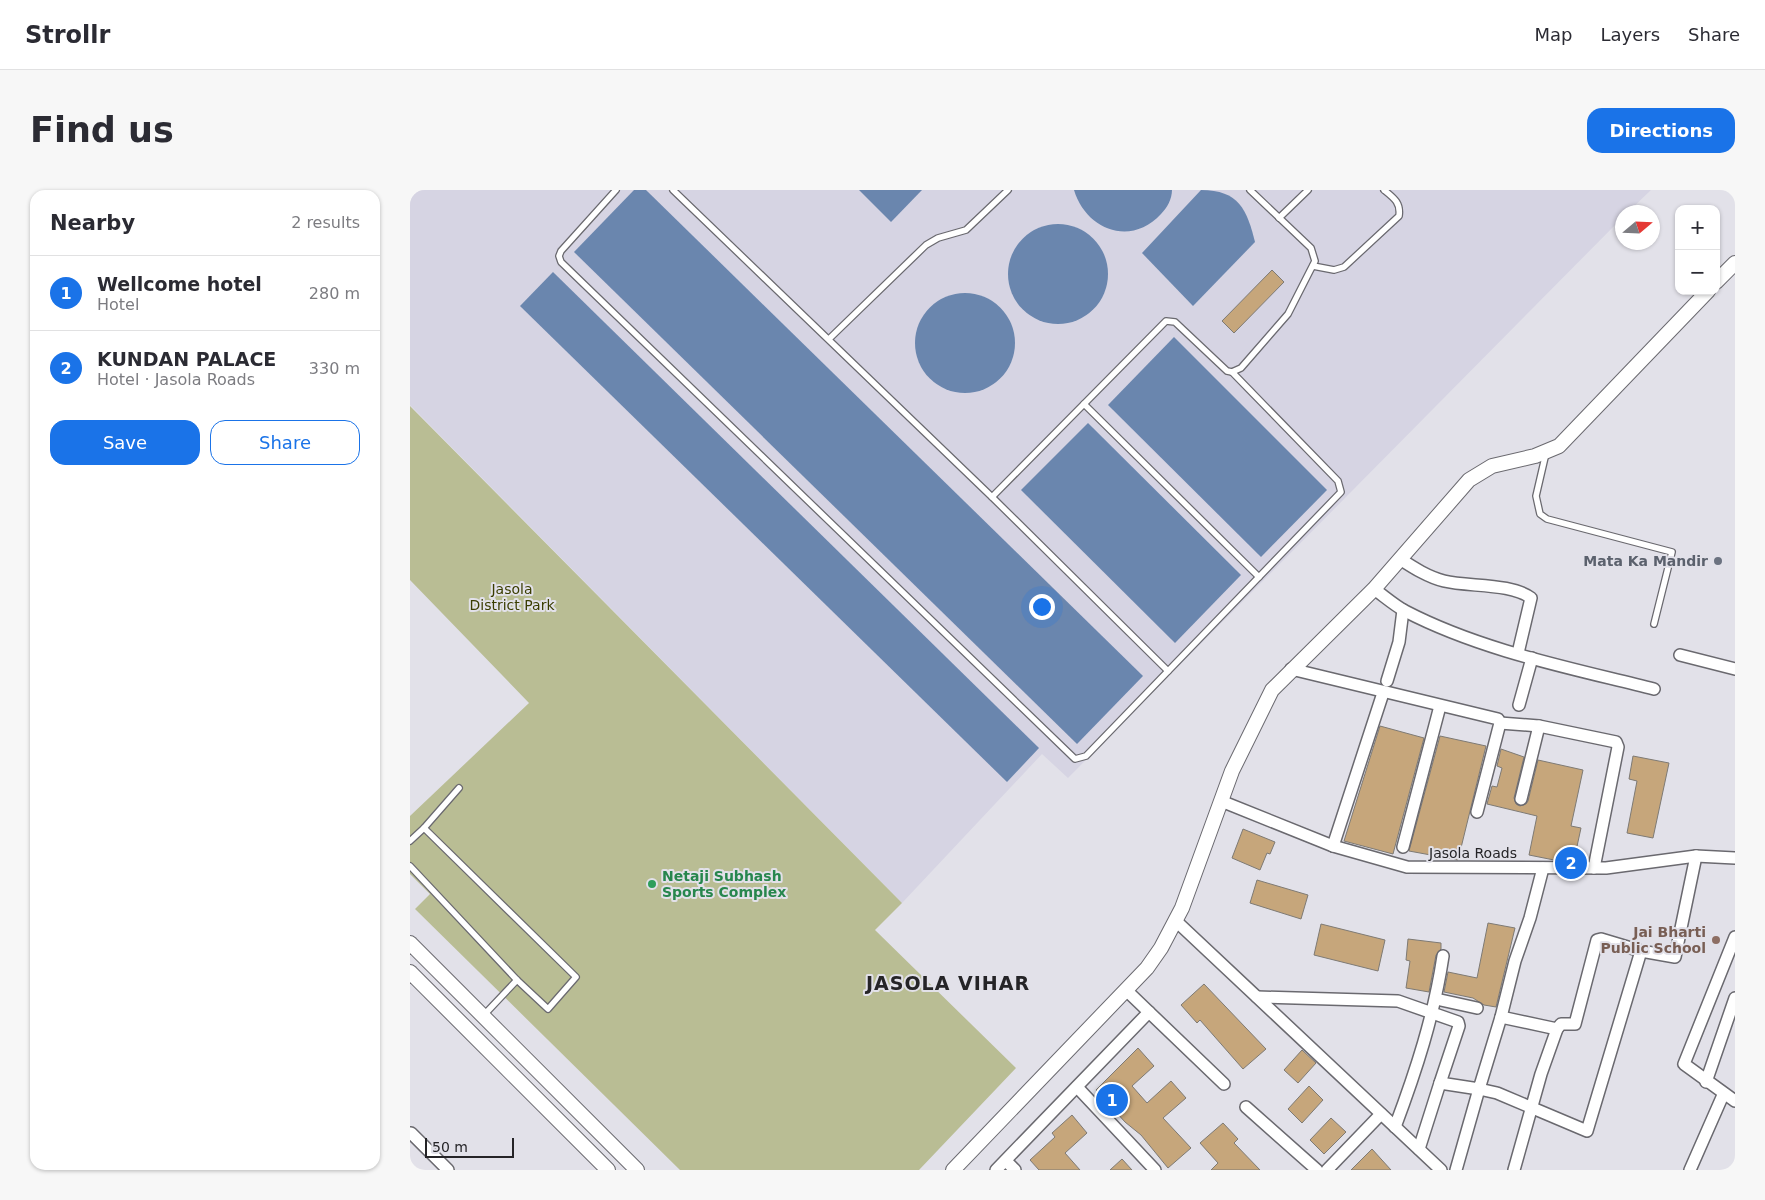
<!DOCTYPE html>
<html lang="en">
<head>
<meta charset="utf-8">
<style>
  :root { --surface:#fff; --page:#f7f7f7; --text:#2b2b33; --muted:#7c7c81; --line:#e1e1e2; --accent:#1a73e8 }
  body { margin:0; font-family:"DejaVu Sans",sans-serif; background:var(--page); color:var(--text) }
  .controls { position:absolute; right:15px; top:15px; display:grid; overflow:hidden; border-radius:10px; box-shadow:0 1px 4px #0004 }
  .controls button { width:45px; height:45px; display:grid; place-items:center; padding:0; border:0; border-bottom:1px solid var(--line); background:var(--surface); color:var(--text); font:25px sans-serif }
  .compass { position:absolute; left:1205px; top:15px; width:45px; height:45px; border-radius:50%; background:var(--surface); box-shadow:0 1px 4px #0004; rotate:71deg }
  .scale { position:absolute; left:15px; bottom:12px; width:89px; box-sizing:border-box; padding-left:5px; border:2px solid #252427; border-top:0; font-size:14px; line-height:18px; white-space:nowrap; color:#252427; -webkit-text-stroke:4px #e2e1e9; paint-order:stroke }
  .you { position:absolute; left:631px; top:416px; width:18px; height:18px; margin:-12px; border:4px solid #fff; border-radius:50%; background:#1a73e8; box-shadow:0 0 0 8px #1a73e833 }
  .badge { display:grid; place-items:center; width:32px; height:32px; border-radius:50%; background:var(--accent); color:#fff; font-size:16px; font-weight:700 }
  .pin { position:absolute; translate:-50% -50%; border:2px solid #fff; box-shadow:0 1px 5px #0006 }
  .list { margin:0; padding:0; list-style:none }
  h2 { display:flex; justify-content:space-between; align-items:center; height:65px; margin:0; padding:0 20px; font-size:21px }
  h2 small { font-size:16px; font-weight:400; color:var(--muted) }
  .list li { display:grid; grid-template-columns:32px 1fr auto; gap:15px; align-items:center; box-sizing:border-box; height:75px; padding:0 20px; border-top:1px solid var(--line) }
  .list b { display:block; font-size:19px; white-space:nowrap }
  .list p { margin:0; font-size:16px; white-space:nowrap; color:var(--muted) }
  .list em { font-size:16px; font-style:normal; color:var(--muted) }
  .actions { display:flex; gap:10px; padding:15px 20px }
  .actions a { flex:1; padding:11px 0; border:1px solid var(--accent); border-radius:15px; text-align:center; font-size:18px; color:var(--accent) }
  .actions .main { background:var(--accent); color:#fff }
  .map { position:relative; flex:none; width:1325px; height:980px; overflow:hidden; border-radius:15px }
  header { display:flex; align-items:center; gap:30px; box-sizing:border-box; height:70px; padding:0 25px; background:var(--surface); border-bottom:1px solid var(--line) }
  header strong { font-size:24px }
  nav { display:flex; gap:28px; margin-inline-start:auto; font-size:18px }
  .intro { display:flex; align-items:center; justify-content:space-between; box-sizing:border-box; height:120px; padding:0 30px }
  h1 { margin:0; font-size:35px }
  .button { padding:12px 22px; border-radius:15px; background:var(--accent); color:#fff; font-size:18px; font-weight:700 }
  main { display:flex; gap:30px; padding:0 30px }
  aside { flex:1; background:var(--surface); border-radius:15px; box-shadow:0 1px 4px #0004 }
  .map>svg:first-child { display:block }
  .built { fill:#d6d4e3 }
  .green { fill:#b9bd94 }
  .water { fill:#6a86ae }
  .building { fill:#c6a67b; stroke:#7e7a74 }
  .lines { fill:none; stroke-linecap:round; stroke-linejoin:round }
  .service-casing { stroke:#6a696f; stroke-width:8 }
  .minor-casing { stroke:#6a696f; stroke-width:14 }
  .tertiary-casing { stroke:#6a696f; stroke-width:16 }
  .service { stroke:#fff; stroke-width:5.5 }
  .minor { stroke:#fff; stroke-width:11 }
  .tertiary { stroke:#fff; stroke-width:14 }
  .worship-dot { fill:#6b7280; stroke:#e2e1e9; stroke-width:2 }
  .leisure-dot { fill:#2e9e5b; stroke:#e2e1e9; stroke-width:2 }
  .education-dot { fill:#8d6e63; stroke:#e2e1e9; stroke-width:2 }
  .labels { text-anchor:middle; stroke-width:4; stroke-linejoin:round; paint-order:stroke }
  .worship-label { font-size:14px; font-weight:bold; fill:#5b616d; stroke:#e2e1e9; text-anchor:end }
  .park-label { font-size:14px; fill:#3a3d00; stroke:#e2e1e9 }
  .street-label { font-size:14px; fill:#252427; stroke:#e2e1e9 }
  .leisure-label { font-size:14px; font-weight:bold; fill:#27864d; stroke:#e2e1e9; text-anchor:start }
  .education-label { font-size:14px; font-weight:bold; fill:#785e54; stroke:#e2e1e9; text-anchor:end }
  .district-label { font-size:19px; font-weight:bold; letter-spacing:1px; fill:#252427; stroke:#e2e1e9 }
</style>
</head>
<body>
<header>
<strong>Strollr</strong>
<nav><a>Map</a><a>Layers</a><a>Share</a></nav>
</header>
<div class="intro"><h1>Find us</h1><a class="button">Directions</a></div>
<main>
<aside>
<h2>Nearby<small>2 results</small></h2>
<ul class="list">
<li><span class="badge">1</span><div><b>Wellcome hotel</b><p>Hotel</p></div><em>280 m</em></li>
<li><span class="badge">2</span><div><b>KUNDAN PALACE</b><p>Hotel · Jasola Roads</p></div><em>330 m</em></li>
</ul>
<div class="actions"><a class="main">Save</a><a>Share</a></div>
</aside>
<div class="map">
<svg width="1325" height="980" viewBox="0 0 1325 980">
  <rect width="100%" height="100%" fill="#e2e1e9"/>
  <path class="built" d="M0 0H1241L1218 22H1212V28L658 588 632 564 492 713 0 215Z"/>
  <path class="green" d="M0 216 492 713 465 740 606 878 509 980H270L5 719 20 704 0 684V626L119 513 0 390Z"/>
  <g class="water">
    <path d="M224 0H236L733 486 667 554 164 62Z"/>
    <path d="M449 0H512L481 32Z"/>
    <path d="M664 0H762C762 9 757 18 751 24 721 57 676 40 664 0Z"/>
    <path d="M791 0C829 0 837 20 845 52L783 116 732 63Z"/>
    <circle cx="648" cy="84" r="50"/>
    <path d="M143 82 629 558 597 592 110 116Z"/>
    <circle cx="555" cy="153" r="50"/>
    <path d="M764 147 917 300 851 367 698 215Z"/>
    <path d="M678 233 831 385 765 453 611 300Z"/>
  </g>
  <g class="building">
    <path d="M862 80 874 92 824 143 812 131Z"/>
    <path d="M970 536 1014 548 983 664 934 651Z"/>
    <path d="M1030 546 1076 556 1048 670 999 661Z"/>
    <path d="M1091 559 1114 567 1104 608 1106 614 1110 616 1116 614 1118 611 1128 570 1173 580 1161 636 1171 638 1164 670H1144L1119 665 1127 626 1077 614 1082 596 1087 597 1092 578 1087 576Z"/>
    <path d="M1223 566 1259 573 1243 648 1217 643 1227 591 1219 589Z"/>
    <path d="M833 639 865 652 860 664 857 663 850 680 822 668Z"/>
    <path d="M847 690 898 705 891 729 840 713Z"/>
    <path d="M1078 733 1105 738 1086 817 1074 815 1063 808 1034 802 1038 782 1067 788Z"/>
    <path d="M911 734 975 750 968 781 904 765Z"/>
    <path d="M998 749 1031 753V759L1026 765 1019 802 996 798 1000 771 996 770Z"/>
    <path d="M794 794 856 859 833 879 790 830 787 833 771 815Z"/>
    <path d="M728 858 744 876 722 896 737 913 761 891 776 908 753 928 781 958 758 978 731 945 715 932 686 900Z"/>
    <path d="M892 860 906 873 888 893 874 880Z"/>
    <path d="M899 896 913 910 892 933 878 919Z"/>
    <path d="M662 925 677 943 655 963 670 980H629L620 970 645 947 642 943Z"/>
    <path d="M921 928 936 942 914 964 900 950Z"/>
    <path d="M813 933 828 949 824 953 850 980H801L808 973 790 953Z"/>
    <path d="M962 959 981 980H941Z"/>
    <path d="M712 969 722 980H700Z"/>
  </g>
  <g class="lines">
    <g class="service-casing">
      <g id="service">
        <path d="M206 0 151 61 149 66 151 72 665 569 676 566 931 302 928 291 822 182"/>
        <path d="M263 0 582 307 758 481"/>
        <path d="M869 28 898 0"/>
        <path d="M903 76 924 80 934 77 989 26C991 13 984 8 974 0"/>
        <path d="M419 149 516 55 528 48 556 40 598 0"/>
        <path d="M674 214 849 387"/>
        <path d="M1136 263 1126 306 1130 324 1137 329 1262 362 1244 434"/>
        <path d="M582 307 756 131 765 132 817 181 822 182 831 178 878 124 905 71 901 58 840 0"/>
        <path d="M0 651 14 638 49 598"/>
        <path d="M0 676 107 790 138 819 166 787 14 638"/>
        <path d="M73 826 107 790"/>
      </g>
    </g>
    <g class="minor-casing">
      <g id="minor">
        <path d="M990 369C1004 378 1018 387 1034 391 1059 397 1101 393 1121 408L1108 463"/>
        <path d="M964 399C974 406 984 415 995 421 1072 461 1161 478 1244 499"/>
        <path d="M1270 465 1325 479"/>
        <path d="M881 479 1088 529 1090 533 1067 622"/>
        <path d="M977 491 989 452 993 420"/>
        <path d="M1109 515 1122 468"/>
        <path d="M1090 533 1129 536 1206 552 1208 557 1184 678"/>
        <path d="M1111 609 1129 536"/>
        <path d="M811 611 923 656 997 677 1196 678 1286 666 1325 668"/>
        <path d="M923 656 973 503"/>
        <path d="M993 657 1030 516"/>
        <path d="M766 731 1031 980"/>
        <path d="M1325 747 1274 874 1325 911"/>
        <path d="M716 800 814 894"/>
        <path d="M847 807 988 811 1048 832 1049 836 1030 893 1069 899 1091 827 1105 771 1120 728 1133 678"/>
        <path d="M1026 809 1067 818"/>
        <path d="M1091 827 1147 839"/>
        <path d="M1296 892 1325 808"/>
        <path d="M667 897 745 980"/>
        <path d="M836 917 907 980"/>
        <path d="M985 937C1006 881 1024 826 1033 766"/>
        <path d="M1 943 38 980"/>
        <path d="M1009 959 1030 893"/>
        <path d="M596 971 605 980"/>
        <path d="M586 980 739 822"/>
        <path d="M917 980 971 924"/>
        <path d="M1046 980 1069 899 1087 903 1177 941 1231 761"/>
        <path d="M1104 980 1131 884 1147 839 1151 834H1165L1187 750 1191 749 1231 761 1265 767 1286 666"/>
        <path d="M1280 980 1313 905"/>
      </g>
    </g>
    <g class="tertiary-casing">
      <g id="tertiary">
        <path d="M1306 92 1325 73"/>
        <path d="M0 753 227 980"/>
        <path d="M0 782 198 980"/>
        <path d="M543 980 737 778 751 758 772 718 822 581 862 500 964 399 1059 290 1082 276 1125 266 1149 256 1298 101"/>
      </g>
    </g>
    <use href="#service" class="service"/>
    <use href="#minor" class="minor"/>
    <use href="#tertiary" class="tertiary"/>
  </g>
  <circle class="worship-dot" cx="1308" cy="371" r="5"/>
  <circle class="leisure-dot" cx="242" cy="694" r="5"/>
  <circle class="education-dot" cx="1306" cy="750" r="5"/>
  <g class="labels">
    <g class="worship-label">
      <text x="1298" y="376">Mata Ka Mandir</text>
    </g>
    <g class="park-label">
      <text x="102" y="404">Jasola<tspan x="102" dy="16">District Park</tspan></text>
    </g>
    <g class="street-label">
      <text x="1063" y="668">Jasola Roads</text>
    </g>
    <g class="leisure-label">
      <text x="252" y="691">Netaji Subhash<tspan x="252" dy="16">Sports Complex</tspan></text>
    </g>
    <g class="education-label">
      <text x="1296" y="747">Jai Bharti<tspan x="1296" dy="16">Public School</tspan></text>
    </g>
    <g class="district-label">
      <text x="538" y="800">JASOLA VIHAR</text>
    </g>
  </g>
</svg>
<div class="controls">
<button>+</button>
<button>−</button>
</div>
<svg class="compass" viewBox="-18 -18 36 36"><path d="M0-13l5 13h-10z" fill="#e53935"/><path d="M0 13l5-13h-10z" fill="#7c7c81"/></svg>
<div class="scale">50 m</div>
<div class="you"></div>
<div class="pin badge" style="left:702px;top:910px">1</div>
<div class="pin badge" style="left:1161px;top:673px">2</div>
</div>
</main>
</body>
</html>
